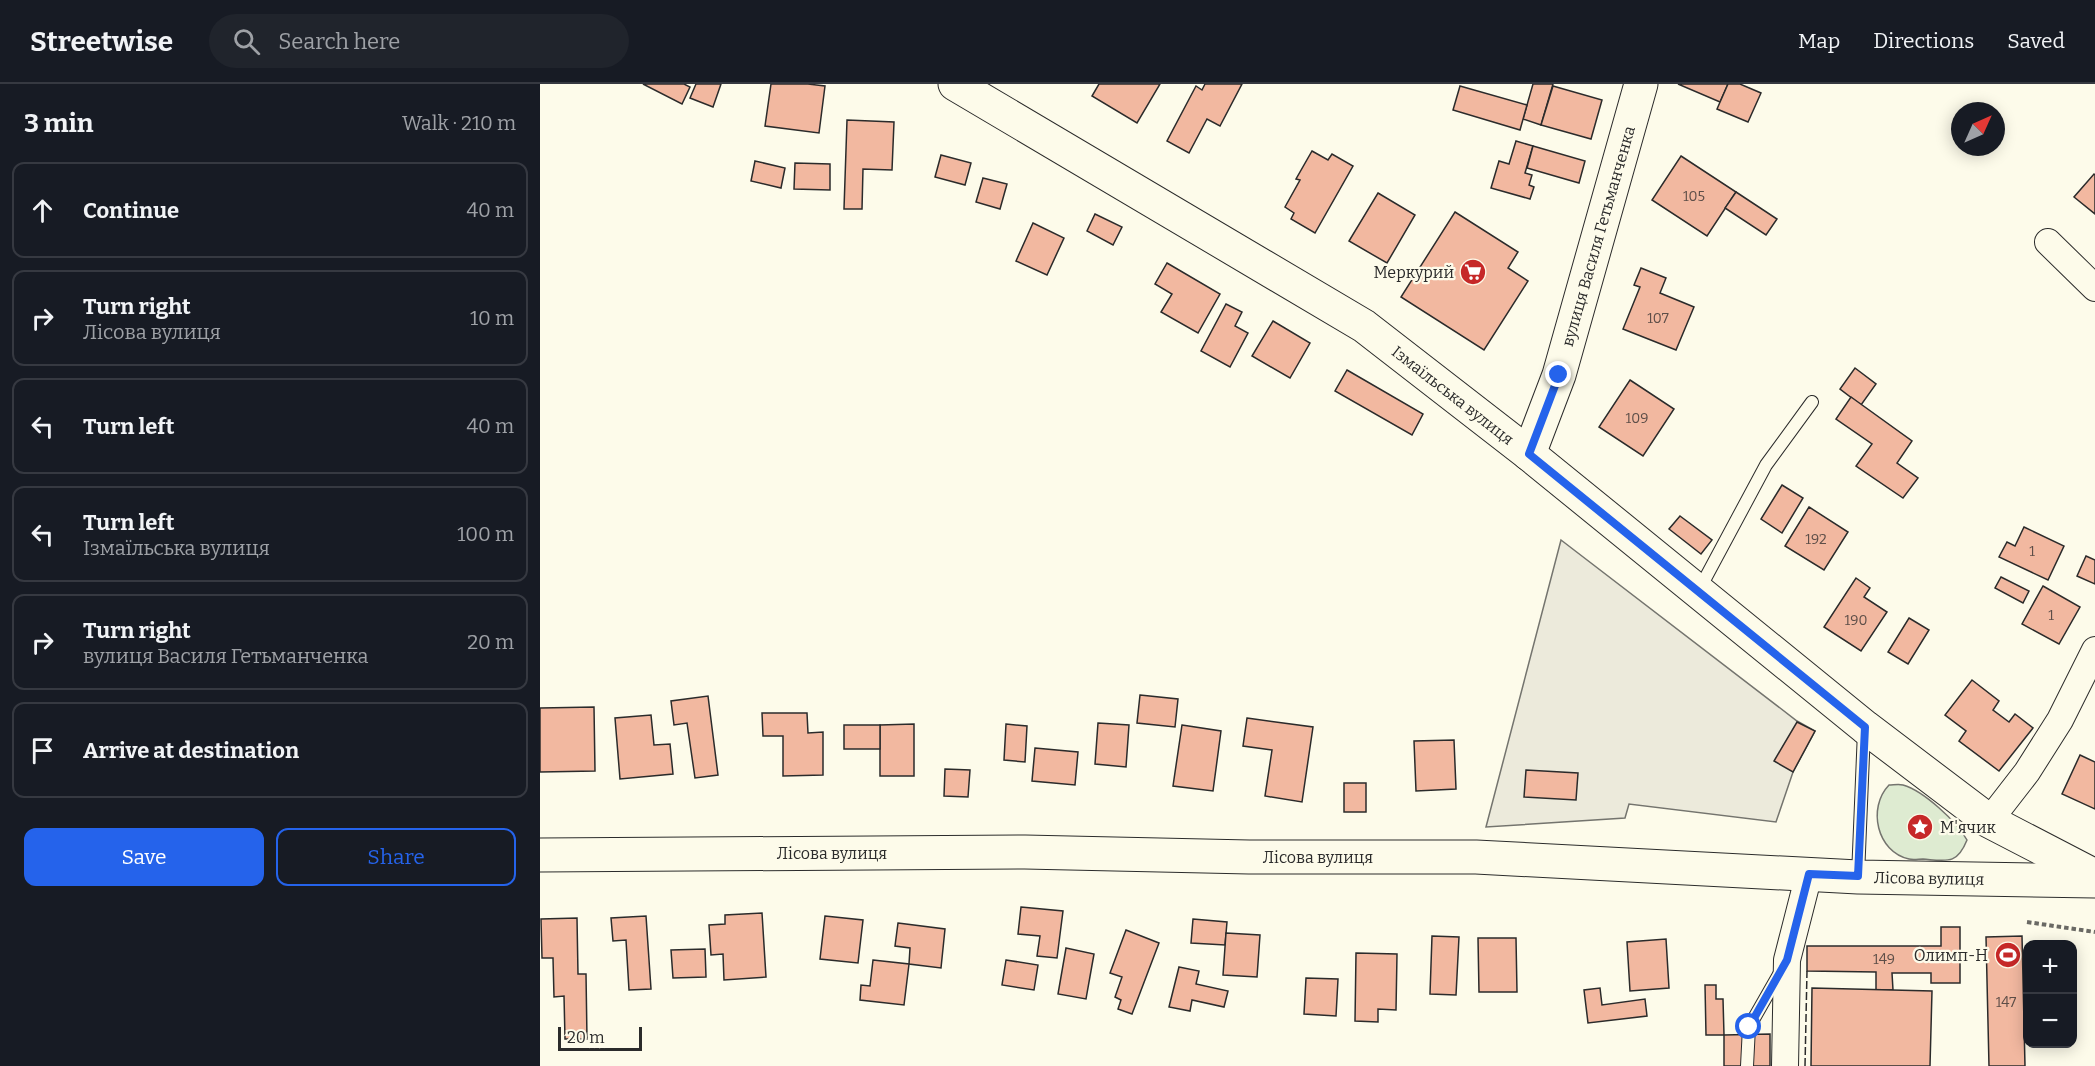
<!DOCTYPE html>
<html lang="en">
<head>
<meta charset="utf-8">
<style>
  :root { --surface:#171b24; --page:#20242c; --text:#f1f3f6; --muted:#9ea1a6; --line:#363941; --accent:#2563eb }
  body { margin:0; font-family:Bitter,serif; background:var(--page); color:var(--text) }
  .controls { position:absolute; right:18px; bottom:18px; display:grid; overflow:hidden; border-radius:12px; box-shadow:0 3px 15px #0003 }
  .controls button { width:54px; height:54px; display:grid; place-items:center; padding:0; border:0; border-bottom:2px solid var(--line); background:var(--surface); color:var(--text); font:30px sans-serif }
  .compass { position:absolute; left:1411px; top:18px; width:54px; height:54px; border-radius:50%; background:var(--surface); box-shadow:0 3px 15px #0003; rotate:45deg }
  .scale { position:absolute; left:18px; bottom:15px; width:84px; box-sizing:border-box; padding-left:6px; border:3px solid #2b2b2b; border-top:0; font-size:16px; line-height:21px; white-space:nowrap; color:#2b2b2b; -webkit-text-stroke:4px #fdfbea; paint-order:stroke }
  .stop { position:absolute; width:18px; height:18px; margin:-14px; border:4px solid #2563eb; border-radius:50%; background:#fff }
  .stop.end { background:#2563eb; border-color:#fff; box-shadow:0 2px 6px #0008 }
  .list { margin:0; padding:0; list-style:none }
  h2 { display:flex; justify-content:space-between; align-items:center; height:78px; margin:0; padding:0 24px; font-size:26px }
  h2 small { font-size:20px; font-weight:400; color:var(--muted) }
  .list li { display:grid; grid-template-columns:39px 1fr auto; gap:18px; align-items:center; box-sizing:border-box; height:96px; margin:0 12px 12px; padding:0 12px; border:2px solid var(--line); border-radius:12px }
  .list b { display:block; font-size:22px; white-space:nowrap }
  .list p { margin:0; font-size:20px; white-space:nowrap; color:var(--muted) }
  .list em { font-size:20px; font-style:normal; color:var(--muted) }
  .actions { display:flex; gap:12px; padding:18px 24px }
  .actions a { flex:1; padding:14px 0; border:2px solid var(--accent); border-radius:12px; text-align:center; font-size:21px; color:var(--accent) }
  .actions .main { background:var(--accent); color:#fff }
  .icon { flex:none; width:33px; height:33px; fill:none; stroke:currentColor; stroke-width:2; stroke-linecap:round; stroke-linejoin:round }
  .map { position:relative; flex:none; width:1555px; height:982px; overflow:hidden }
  header { display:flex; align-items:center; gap:36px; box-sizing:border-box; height:84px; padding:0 30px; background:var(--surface); border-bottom:2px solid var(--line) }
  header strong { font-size:28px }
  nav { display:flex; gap:33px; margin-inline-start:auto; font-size:21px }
  .search { width:420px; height:54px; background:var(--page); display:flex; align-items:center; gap:15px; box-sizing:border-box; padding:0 21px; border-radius:33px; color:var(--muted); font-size:22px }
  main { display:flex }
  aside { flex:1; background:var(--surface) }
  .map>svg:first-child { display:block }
  .green { fill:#deebd1; stroke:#74746e; stroke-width:1.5 }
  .parking { fill:#eceadb; stroke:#74746e; stroke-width:1.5 }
  .building { fill:#f2b8a0; stroke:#2b2b2b; stroke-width:1.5 }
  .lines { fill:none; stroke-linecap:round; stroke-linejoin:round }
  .lane-casing { stroke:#2b2b2b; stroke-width:14 }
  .street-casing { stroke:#2b2b2b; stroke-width:28 }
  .secondary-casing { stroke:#2b2b2b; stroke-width:35 }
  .primary-casing { stroke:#2b2b2b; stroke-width:35 }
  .path { stroke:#6a6964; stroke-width:4; stroke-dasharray:4.5 3; stroke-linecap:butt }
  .lane { stroke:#fdfbea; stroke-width:12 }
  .street { stroke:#fdfbea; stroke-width:26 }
  .secondary { stroke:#fdfbea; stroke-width:33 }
  .primary { stroke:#fdfbea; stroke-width:33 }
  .fence { stroke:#2b2b2b; stroke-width:1.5; stroke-dasharray:8 3; stroke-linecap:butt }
  .route { stroke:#2563eb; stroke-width:8 }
  .labels { text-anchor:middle; stroke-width:4.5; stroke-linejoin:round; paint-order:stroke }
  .number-label { font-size:14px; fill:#5d4e48 }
  .street-label { font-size:16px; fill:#2b2b2b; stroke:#fdfbea }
  .poi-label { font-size:16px; fill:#2b2b2b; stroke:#fdfbea; text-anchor:end }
</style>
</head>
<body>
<header>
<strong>Streetwise</strong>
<div class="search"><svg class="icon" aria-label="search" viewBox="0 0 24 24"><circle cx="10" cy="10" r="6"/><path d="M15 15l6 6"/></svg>Search here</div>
<nav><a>Map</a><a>Directions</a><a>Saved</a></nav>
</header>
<main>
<aside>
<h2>3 min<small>Walk · 210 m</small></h2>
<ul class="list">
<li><svg class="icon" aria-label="ahead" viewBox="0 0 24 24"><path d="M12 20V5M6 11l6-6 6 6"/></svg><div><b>Continue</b></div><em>40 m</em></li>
<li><svg class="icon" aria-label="right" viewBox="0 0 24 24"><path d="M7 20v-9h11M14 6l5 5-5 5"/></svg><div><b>Turn right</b><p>Лісова вулиця</p></div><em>10 m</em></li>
<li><svg class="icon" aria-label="left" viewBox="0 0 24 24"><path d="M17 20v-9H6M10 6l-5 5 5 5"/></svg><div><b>Turn left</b></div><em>40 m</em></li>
<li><svg class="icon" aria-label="left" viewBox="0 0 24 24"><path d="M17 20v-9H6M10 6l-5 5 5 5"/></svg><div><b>Turn left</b><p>Ізмаїльська вулиця</p></div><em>100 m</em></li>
<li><svg class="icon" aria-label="right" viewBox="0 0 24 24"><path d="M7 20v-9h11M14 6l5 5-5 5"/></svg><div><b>Turn right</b><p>вулиця Василя Гетьманченка</p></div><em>20 m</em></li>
<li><svg class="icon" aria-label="arrive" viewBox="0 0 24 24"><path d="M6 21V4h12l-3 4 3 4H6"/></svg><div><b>Arrive at destination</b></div></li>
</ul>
<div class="actions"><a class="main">Save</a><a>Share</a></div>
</aside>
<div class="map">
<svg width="1555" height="982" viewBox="0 0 1555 982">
  <rect width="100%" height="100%" fill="#fdfbea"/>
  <path class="green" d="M1349 701C1353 701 1359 700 1363 701 1384 707 1417 738 1427 756 1417 781 1407 777 1383 775 1379 775 1373 776 1369 775 1337 768 1327 724 1349 701Z"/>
  <path class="parking" d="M1021 456 1257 637 1275 647 1253 688 1236 738 1089 720 1085 734 946 743Z"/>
  <g class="building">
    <path d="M103 0H144L150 3 142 20Z"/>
    <path d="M156 0H181L173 23 150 14Z"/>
    <path d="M231 0H268L285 2 279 49 225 42Z"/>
    <path d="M559 0H620L597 39 552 12Z"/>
    <path d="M665 0H702L680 42 667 35 649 69 627 57 656 2 662 6Z"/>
    <path d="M993 0H1013L1001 41 983 35Z"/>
    <path d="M1138 0H1188L1180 18Z"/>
    <path d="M1188 0H1200L1221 9 1208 38 1177 25Z"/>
    <path d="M920 2 987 21 980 46 913 26Z"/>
    <path d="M1013 2 1062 16 1051 55 1001 41Z"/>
    <path d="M307 36 354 38 352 86 323 85 322 125H304Z"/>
    <path d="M976 57 993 62 985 89 992 91 989 101 994 103 990 115 951 104 959 77 969 80Z"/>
    <path d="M993 62 1045 77 1039 99 987 84Z"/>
    <path d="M772 67 788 76 792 70 813 82 775 149 751 135 754 129 745 123 760 96 756 95Z"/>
    <path d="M401 71 431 79 425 101 395 93Z"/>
    <path d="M1141 72 1196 108 1167 152 1112 116Z"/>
    <path d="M215 77 245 84 241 104 211 97Z"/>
    <path d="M255 79 290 80V106L254 105Z"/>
    <path d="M1554 90 1555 91V130L1534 113Z"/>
    <path d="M443 94 467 100 460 125 436 118Z"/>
    <path d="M1196 108 1237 135 1226 151 1185 124Z"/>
    <path d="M838 109 875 131 847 179 809 157Z"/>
    <path d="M915 128 978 168 968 184 988 197 944 266 861 213Z"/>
    <path d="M555 130 582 143 573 161 547 147Z"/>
    <path d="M493 139 524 154 507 191 476 177Z"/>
    <path d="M627 179 680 210 658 249 621 228 632 210 615 200Z"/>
    <path d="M1101 184 1126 194 1120 209 1154 223 1136 266 1083 245 1100 203 1094 201Z"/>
    <path d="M686 220 702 228 695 242 708 249 690 283 661 267Z"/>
    <path d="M733 237 770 259 750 294 712 272Z"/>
    <path d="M1315 284 1336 300 1321 321 1300 305Z"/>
    <path d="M807 286 883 330 872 351 795 307Z"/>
    <path d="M1090 296 1134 325 1103 372 1059 343Z"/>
    <path d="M1311 313 1372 357 1357 379 1378 394 1363 414 1316 382 1332 360 1296 335Z"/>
    <path d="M1242 401 1263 414 1242 449 1221 435Z"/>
    <path d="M1269 423 1308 448 1284 486 1245 462Z"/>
    <path d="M1140 432 1172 456 1161 470 1129 445Z"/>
    <path d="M1484 443 1524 462 1508 496 1459 473 1467 458 1475 462Z"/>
    <path d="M1546 472 1555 476V500L1537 492Z"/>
    <path d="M1461 493 1489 507 1483 519 1455 504Z"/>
    <path d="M1316 494 1330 504 1324 513 1347 528 1321 567 1284 543Z"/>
    <path d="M1503 502 1540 523 1519 560 1482 540Z"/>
    <path d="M1369 534 1389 546 1368 580 1348 568Z"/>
    <path d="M1432 596 1459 617 1453 626 1469 638 1475 630 1493 644 1459 687 1419 657 1426 647 1405 631Z"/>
    <path d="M600 611 638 615 635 643 597 639Z"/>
    <path d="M168 612 178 691 155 694 147 639 134 641 131 617Z"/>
    <path d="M54 623 55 687 0 688V624Z"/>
    <path d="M222 629H267L268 649 283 648V691L243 692V652H223Z"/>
    <path d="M111 631 114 661 130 660 133 690 80 695 75 634Z"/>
    <path d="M707 634 773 643 762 718 725 712 732 666 703 662Z"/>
    <path d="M1257 638 1275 647 1253 688 1234 677Z"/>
    <path d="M558 639 589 641 586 683 555 680Z"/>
    <path d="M374 640V692H340V641Z"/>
    <path d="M466 640 487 642 485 678 464 676Z"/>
    <rect x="304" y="641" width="36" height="24"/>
    <path d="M642 641 681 647 673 707 633 702Z"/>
    <path d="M914 656 916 705 876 707 874 657Z"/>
    <path d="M495 664 538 668 535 701 492 697Z"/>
    <path d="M1540 671 1555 678V725L1522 710Z"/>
    <path d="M405 685 430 686 428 713 404 712Z"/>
    <path d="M986 686 1038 689 1036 716 984 713Z"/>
    <rect x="804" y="699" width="22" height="29"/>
    <path d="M481 823 523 827 517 874 497 872 500 852 478 850Z"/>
    <path d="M222 829 226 893 184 896 183 870 171 871 169 841 185 840V831Z"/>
    <path d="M106 832 111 905 89 906 86 856 73 857 71 834Z"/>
    <path d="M285 832 323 836 318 879 280 875Z"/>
    <path d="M37 834 38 890H46L47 955H25L24 912 14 913 13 874H2L1 835Z"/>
    <path d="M653 835 687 838 685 861 651 859Z"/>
    <path d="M358 839 405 845 401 884 369 880 370 864 355 862Z"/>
    <path d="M1401 843H1420V899H1391V889H1352L1353 906H1336V888L1267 887V862H1401Z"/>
    <path d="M586 846 619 859 592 930 578 925 581 916 575 913 582 893 570 889Z"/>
    <path d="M686 849 720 851 717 893 683 891Z"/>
    <path d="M892 852 919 853 916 911 890 910Z"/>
    <path d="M1482 852 1485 982H1449L1446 853Z"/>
    <path d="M938 854H976L977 908H939Z"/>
    <path d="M1126 855 1129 904 1090 907 1087 858Z"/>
    <path d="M526 864 554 870 546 915 518 910Z"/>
    <path d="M165 865 166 893 133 894 131 866Z"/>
    <path d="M816 869 857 870 856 926 838 925V938L815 937Z"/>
    <path d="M333 876 369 880 364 921 320 916 321 901 330 902Z"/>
    <path d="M466 876 498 881 494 906 462 901Z"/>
    <path d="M639 883 659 887 656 900 688 907 684 923 652 916 650 927 629 923Z"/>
    <path d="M766 894 798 895 796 932 764 930Z"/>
    <path d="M1165 901H1176V915H1183L1184 951H1166Z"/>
    <path d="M1060 904 1062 921 1105 915 1107 932 1048 939 1044 906Z"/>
    <path d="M1272 904 1392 907 1390 982H1271Z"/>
    <path d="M1230 950V982H1184V951Z"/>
  </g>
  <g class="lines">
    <g class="lane-casing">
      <g id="lane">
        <path d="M1159 506 1226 381 1272 318"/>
        <path d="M1318 792 1324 647"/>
        <path d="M1207 982 1209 943 1241 887"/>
      </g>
    </g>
    <g class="street-casing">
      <g id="street">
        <path d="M1508 158 1555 204"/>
        <path d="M1449 737 1487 688 1520 636 1555 566"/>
        <path d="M1245 982 1247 876 1269 790"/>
      </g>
    </g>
    <g class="secondary-casing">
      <g id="secondary">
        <path d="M989 370 1019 291 1101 0"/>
        <path d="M0 771 485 768 709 773H936L1318 793 1555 797"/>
      </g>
    </g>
    <g class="primary-casing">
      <path id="primary" d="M415 0 824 242 989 370 1325 643 1449 737 1555 792"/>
    </g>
    <path class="path" d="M1487 838 1555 848"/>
    <use href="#lane" class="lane"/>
    <use href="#street" class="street"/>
    <use href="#secondary" class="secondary"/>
    <use href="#primary" class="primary"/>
    <path class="fence" d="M1265 982 1267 887"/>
  </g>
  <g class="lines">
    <path class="route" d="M1019 291 989 370 1325 643 1318 792 1269 790 1247 876 1209 943"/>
  </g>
  <defs>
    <g id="supermarket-disc" transform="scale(1.35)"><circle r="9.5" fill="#c62828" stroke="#fdfbea"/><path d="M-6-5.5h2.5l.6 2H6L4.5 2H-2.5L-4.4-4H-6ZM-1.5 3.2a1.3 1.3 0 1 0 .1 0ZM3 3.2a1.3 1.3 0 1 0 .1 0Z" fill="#fff"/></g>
    <g id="sight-disc" transform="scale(1.35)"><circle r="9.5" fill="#c62828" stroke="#fdfbea"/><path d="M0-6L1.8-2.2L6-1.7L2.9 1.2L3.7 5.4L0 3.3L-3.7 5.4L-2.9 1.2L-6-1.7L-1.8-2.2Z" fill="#fff"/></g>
    <g id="stadium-disc" transform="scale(1.35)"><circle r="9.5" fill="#c62828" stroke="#fdfbea"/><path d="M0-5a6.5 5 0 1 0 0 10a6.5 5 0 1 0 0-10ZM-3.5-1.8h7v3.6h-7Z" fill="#fff"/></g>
  </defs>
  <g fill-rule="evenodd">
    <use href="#supermarket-disc" x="933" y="188"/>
    <use href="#sight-disc" x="1380" y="743"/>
    <use href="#stadium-disc" x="1468" y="871"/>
  </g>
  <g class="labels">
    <g class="number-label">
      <text x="1154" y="117">105</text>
      <text x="1118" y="239">107</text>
      <text x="1097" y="339">109</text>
      <text x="1276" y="460">192</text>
      <text x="1492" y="472">1</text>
      <text x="1511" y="536">1</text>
      <text x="1316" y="541">190</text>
      <text x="1344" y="880">149</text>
      <text x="1466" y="923">147</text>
    </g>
    <g class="street-label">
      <text transform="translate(1058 152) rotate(-74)" y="6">вулиця Василя Гетьманченка</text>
      <text transform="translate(913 311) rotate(38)" y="6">Ізмаїльська вулиця</text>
      <text x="292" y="775">Лісова вулиця</text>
      <text x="778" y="779">Лісова вулиця</text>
      <text transform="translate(1389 794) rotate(1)" y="6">Лісова вулиця</text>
    </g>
    <g class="poi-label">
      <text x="914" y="194">Меркурий</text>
      <text x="1400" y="749" text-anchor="start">М'ячик</text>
      <text x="1448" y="877">Олимп-Н</text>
    </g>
  </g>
</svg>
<div class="controls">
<button>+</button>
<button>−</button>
</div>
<svg class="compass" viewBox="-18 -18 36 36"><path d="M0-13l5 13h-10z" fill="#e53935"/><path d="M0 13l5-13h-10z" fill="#9ea1a6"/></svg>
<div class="scale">20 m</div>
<div class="stop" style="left:1209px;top:943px"></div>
<div class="stop end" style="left:1019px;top:291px"></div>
</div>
</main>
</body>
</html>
